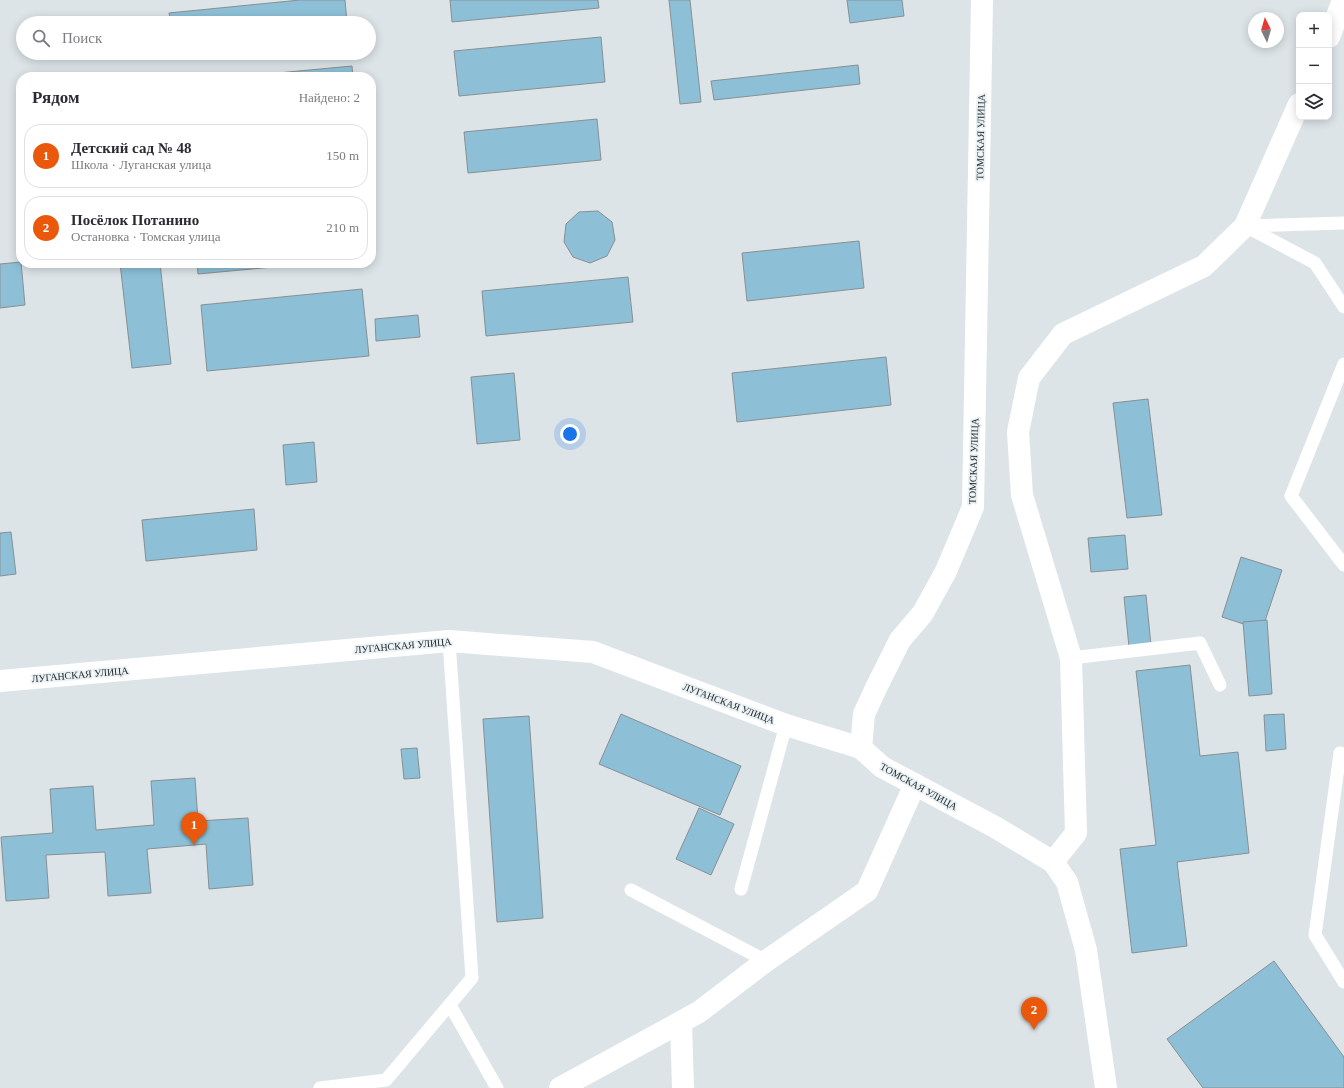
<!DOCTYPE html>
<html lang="ru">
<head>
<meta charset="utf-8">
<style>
  :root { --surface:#fff; --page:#f2f2f3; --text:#2b2b33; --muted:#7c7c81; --line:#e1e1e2; --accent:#ea580c }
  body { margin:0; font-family:"Times New Roman",serif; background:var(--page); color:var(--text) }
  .controls { position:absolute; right:12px; top:12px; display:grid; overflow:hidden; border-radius:8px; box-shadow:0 2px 10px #0003 }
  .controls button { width:36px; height:36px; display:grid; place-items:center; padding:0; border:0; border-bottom:1px solid var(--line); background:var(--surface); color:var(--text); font:20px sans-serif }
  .compass { position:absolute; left:1248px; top:12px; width:36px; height:36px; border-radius:50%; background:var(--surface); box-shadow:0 2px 10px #0003; rotate:355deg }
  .you { position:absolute; left:570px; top:434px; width:14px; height:14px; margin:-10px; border:3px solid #fff; border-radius:50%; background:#1a73e8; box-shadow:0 0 0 6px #1a73e833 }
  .badge { display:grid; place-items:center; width:26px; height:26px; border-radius:50%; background:var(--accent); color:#fff; font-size:13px; font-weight:700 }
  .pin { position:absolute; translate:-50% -33px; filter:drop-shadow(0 1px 2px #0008) }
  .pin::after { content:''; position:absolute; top:21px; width:14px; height:12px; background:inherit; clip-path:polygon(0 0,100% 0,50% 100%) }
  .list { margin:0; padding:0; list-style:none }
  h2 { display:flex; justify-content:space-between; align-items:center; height:52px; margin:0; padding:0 16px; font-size:17px }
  h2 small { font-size:13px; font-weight:400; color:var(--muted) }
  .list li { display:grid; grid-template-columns:26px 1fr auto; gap:12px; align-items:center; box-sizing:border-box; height:64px; margin:0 8px 8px; padding:0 8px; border:1px solid var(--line); border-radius:16px }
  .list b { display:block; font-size:15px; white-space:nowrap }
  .list p { margin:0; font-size:13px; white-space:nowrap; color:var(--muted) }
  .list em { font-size:13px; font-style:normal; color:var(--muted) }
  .icon { flex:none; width:22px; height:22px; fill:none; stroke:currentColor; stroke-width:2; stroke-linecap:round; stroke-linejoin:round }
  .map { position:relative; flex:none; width:1344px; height:1088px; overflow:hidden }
  .search { position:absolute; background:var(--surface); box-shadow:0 2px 10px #0003; left:16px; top:16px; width:360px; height:44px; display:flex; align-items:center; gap:10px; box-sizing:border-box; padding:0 14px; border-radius:22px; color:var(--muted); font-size:15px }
  .panel { position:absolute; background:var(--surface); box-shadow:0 2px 10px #0003; left:16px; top:72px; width:360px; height:196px; border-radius:16px }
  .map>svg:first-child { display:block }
  .building { fill:#8dc0d7; stroke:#888f93 }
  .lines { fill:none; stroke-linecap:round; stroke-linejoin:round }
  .lane { stroke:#fff; stroke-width:13 }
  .street { stroke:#fff; stroke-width:22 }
  .secondary { stroke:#fff; stroke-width:22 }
  .labels { text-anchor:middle; stroke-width:3.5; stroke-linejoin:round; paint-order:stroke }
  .street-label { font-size:10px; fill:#1e2123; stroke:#e9f1f5 }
</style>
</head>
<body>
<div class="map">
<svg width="1344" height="1088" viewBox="0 0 1344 1088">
  <rect width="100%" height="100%" fill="#dce4e8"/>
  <g class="building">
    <path d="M300 0H345L347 23H171L169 13Z"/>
    <path d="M450 0H598L599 8 452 22Z"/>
    <path d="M669 0H690L701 102 680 104Z"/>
    <path d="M847 0H902L904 16 850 23Z"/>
    <path d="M601 37 605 82 459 96 454 51Z"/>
    <path d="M858 65 860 84 714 100 711 81Z"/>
    <path d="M352 66 353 77H235Z"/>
    <path d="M597 119 601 160 468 173 464 132Z"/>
    <path d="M598 211 612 222 615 240 607 256 590 263 573 257 564 242 566 224 579 212Z"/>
    <path d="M371 234 373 257 371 258Z"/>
    <path d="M859 241 864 288 747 301 742 253Z"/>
    <path d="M21 262 25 305 0 308V264Z"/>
    <path d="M120 263H160L171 364 132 368Z"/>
    <path d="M197 263H316L198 274Z"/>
    <path d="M628 277 633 322 486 336 482 291Z"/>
    <path d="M362 289 369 356 207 371 201 305Z"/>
    <path d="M418 315 420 337 376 341 375 319Z"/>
    <path d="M886 357 891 405 737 422 732 373Z"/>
    <path d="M514 373 520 440 477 444 471 377Z"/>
    <path d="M1148 399 1162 515 1127 518 1113 403Z"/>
    <path d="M314 442 317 482 286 485 283 445Z"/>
    <path d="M254 509 257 550 146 561 142 520Z"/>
    <path d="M11 532 16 574 0 576V533Z"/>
    <path d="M1125 535 1128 569 1091 572 1088 538Z"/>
    <path d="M1241 557 1282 570 1262 630 1222 617Z"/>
    <path d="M1146 595 1151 645 1129 647 1124 597Z"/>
    <path d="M1267 620 1272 694 1249 696 1243 622Z"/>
    <path d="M1190 665 1200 756 1238 752 1249 853 1177 862 1187 946 1132 953 1120 849 1156 845 1136 671Z"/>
    <path d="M621 714 741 766 720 815 599 764Z"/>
    <path d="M1284 714 1286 749 1266 751 1264 715Z"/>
    <path d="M529 716 543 918 497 922 483 719Z"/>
    <path d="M417 748 420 778 404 779 401 749Z"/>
    <path d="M195 778 198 821 248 818 253 885 209 889 206 844 147 849 151 893 108 896 105 852 46 855 49 898 6 901 1 837 53 833 50 789 93 786 96 830 154 825 151 781Z"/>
    <path d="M699 808 734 824 711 875 676 859Z"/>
    <path d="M1274 961 1344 1057V1088H1203L1167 1039Z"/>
  </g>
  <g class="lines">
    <g class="lane">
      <path d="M1344 223 1245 226 1315 263 1344 307"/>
      <path d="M1344 364 1291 496 1344 565"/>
      <path d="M1071 658 1200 643 1220 685"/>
      <path d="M1340 753 1315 935 1344 982"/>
      <path d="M741 889 786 725"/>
      <path d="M631 890 766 961"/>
      <path d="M450 1005 497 1088"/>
      <path d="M320 1088 386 1080 472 978 449 641"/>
    </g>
    <g class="street">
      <path d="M1329 37 1343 0"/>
      <path d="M0 681 449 641 593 652 786 725 861 748"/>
      <path d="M1053 862 1076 833 1071 658 1022 495 1018 432 1029 378 1063 334 1204 266 1245 226 1299 104"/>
      <path d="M681 1022 683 1088"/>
      <path d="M560 1088 699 1012 766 961 867 891 915 784"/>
    </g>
    <path class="secondary" d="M982 0 973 507 946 571 923 613 900 640 877 686 864 714 861 748 882 767 995 827 1053 862 1067 882 1086 950 1106 1088"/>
  </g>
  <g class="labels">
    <g class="street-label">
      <text transform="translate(980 137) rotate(-89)" y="4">ТОМСКАЯ УЛИЦА</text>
      <text transform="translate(973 461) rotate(-88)" y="4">ТОМСКАЯ УЛИЦА</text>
      <text transform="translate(403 645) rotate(-5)" y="4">ЛУГАНСКАЯ УЛИЦА</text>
      <text transform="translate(80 674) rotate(-5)" y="4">ЛУГАНСКАЯ УЛИЦА</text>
      <text transform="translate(729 703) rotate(21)" y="4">ЛУГАНСКАЯ УЛИЦА</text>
      <text transform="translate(919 786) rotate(29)" y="4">ТОМСКАЯ УЛИЦА</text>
    </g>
  </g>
</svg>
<div class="controls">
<button>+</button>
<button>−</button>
<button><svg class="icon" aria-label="layers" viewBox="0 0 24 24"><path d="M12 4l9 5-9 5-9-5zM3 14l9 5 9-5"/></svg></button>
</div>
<svg class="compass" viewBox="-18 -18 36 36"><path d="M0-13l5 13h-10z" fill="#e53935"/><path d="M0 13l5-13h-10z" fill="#7c7c81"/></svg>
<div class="you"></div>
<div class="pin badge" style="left:194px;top:845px">1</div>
<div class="pin badge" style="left:1034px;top:1030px">2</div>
<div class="search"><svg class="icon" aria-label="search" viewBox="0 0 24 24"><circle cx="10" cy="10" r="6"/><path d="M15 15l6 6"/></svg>Поиск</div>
<section class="panel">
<h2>Рядом<small>Найдено: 2</small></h2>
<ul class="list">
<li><span class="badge">1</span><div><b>Детский сад № 48</b><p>Школа · Луганская улица</p></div><em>150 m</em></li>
<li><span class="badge">2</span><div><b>Посёлок Потанино</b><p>Остановка · Томская улица</p></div><em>210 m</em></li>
</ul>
</section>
</div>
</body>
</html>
